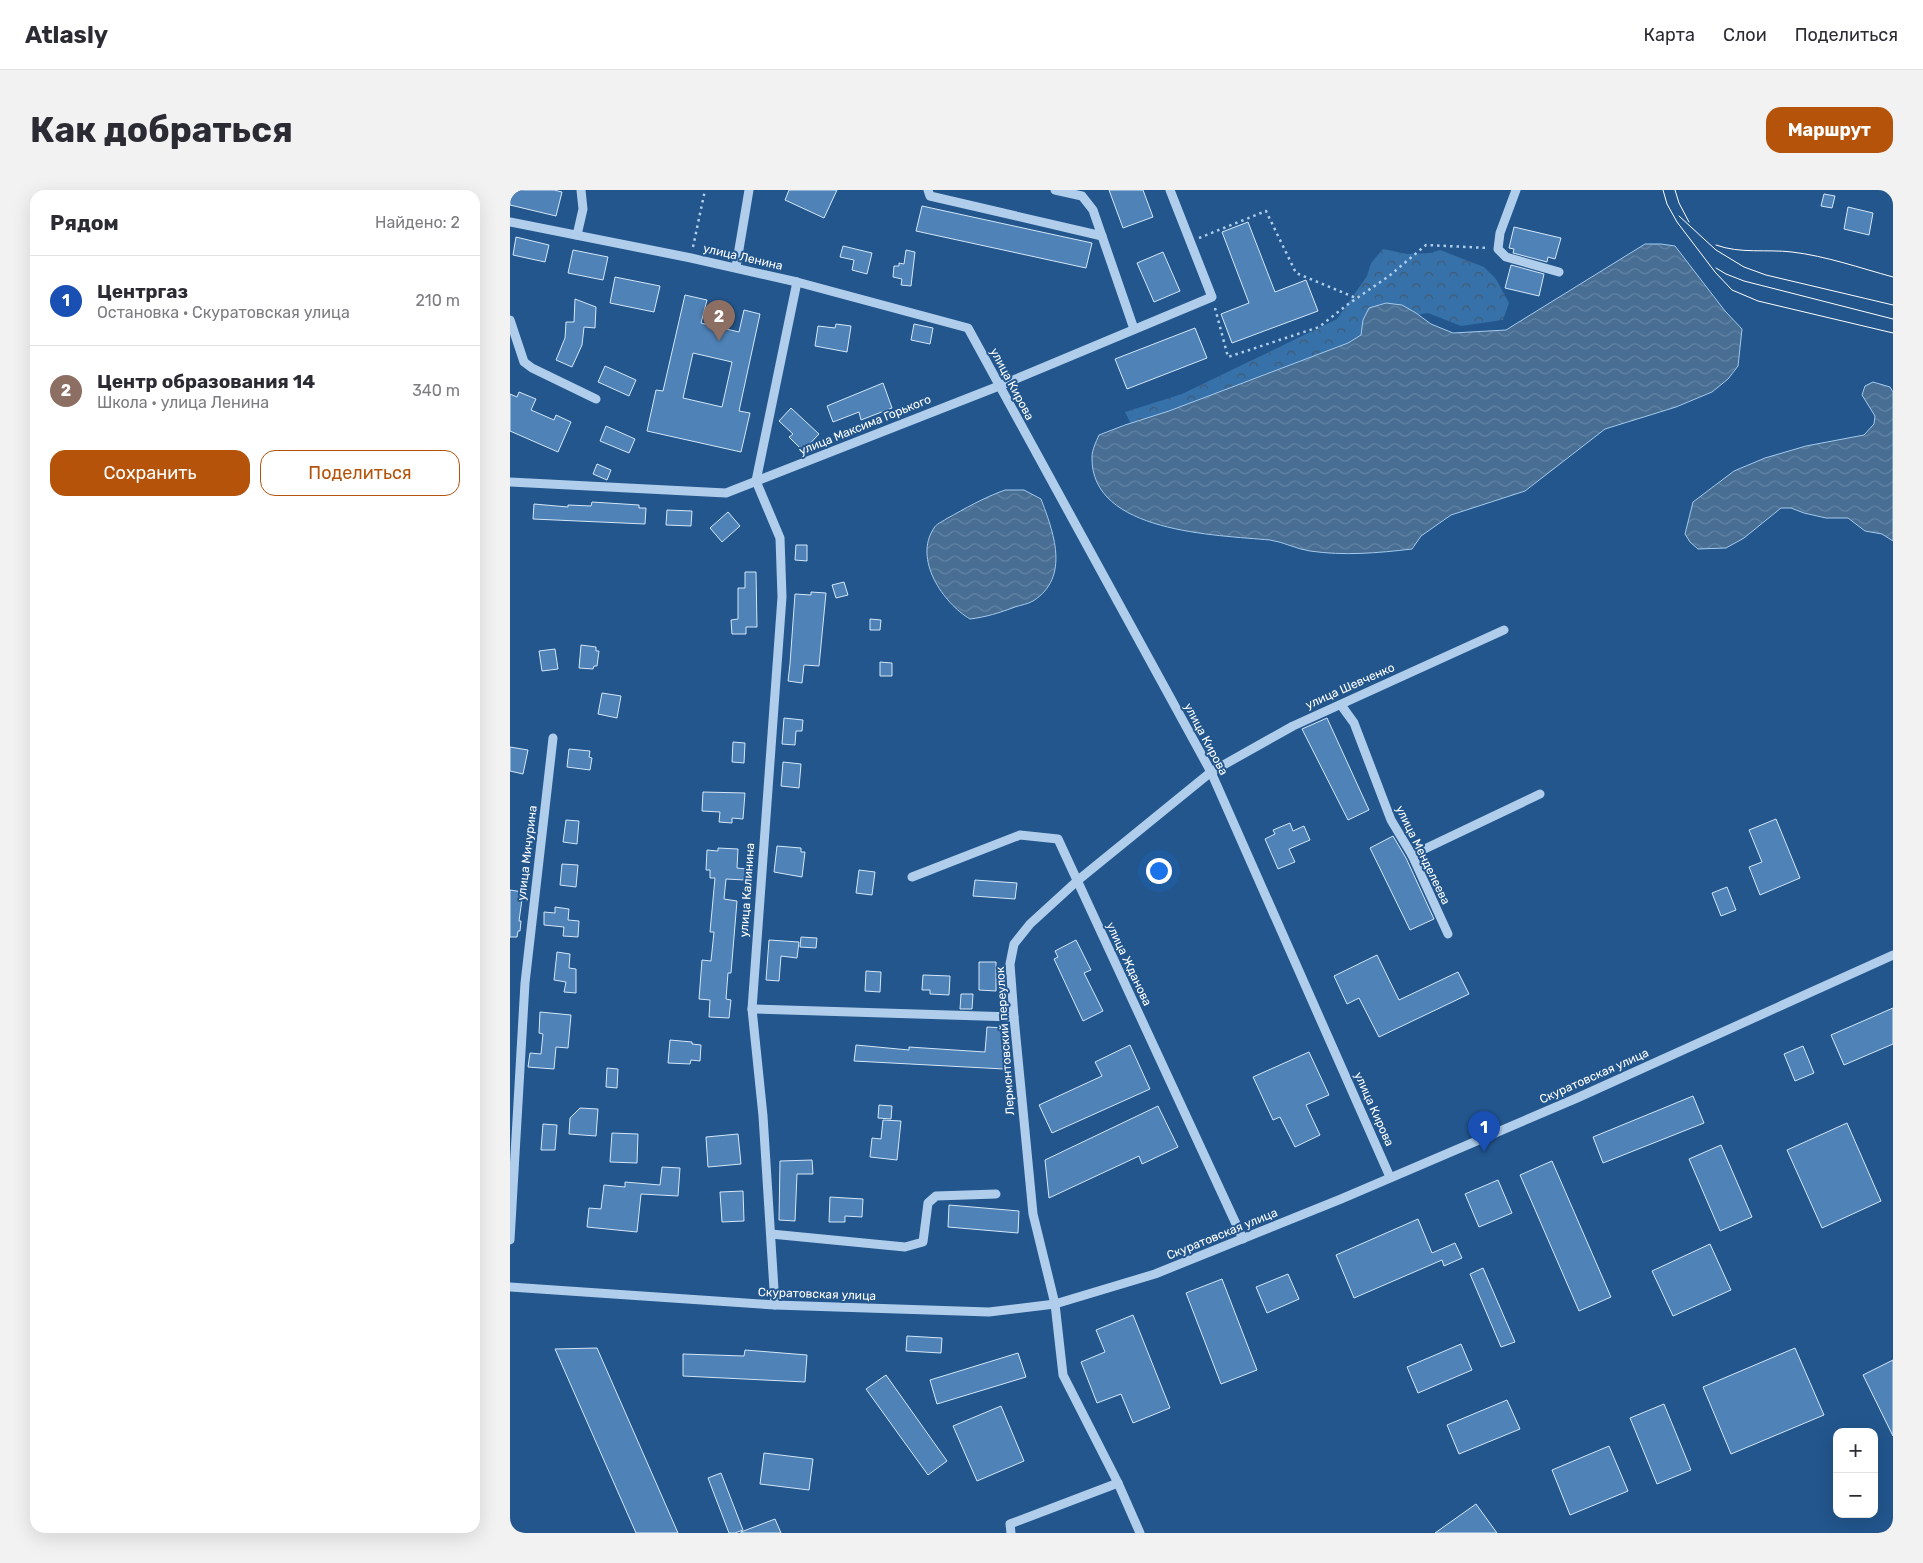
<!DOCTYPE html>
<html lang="ru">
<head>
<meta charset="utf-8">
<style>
  :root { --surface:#fff; --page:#f2f2f3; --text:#2b2b33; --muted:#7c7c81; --line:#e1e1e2; --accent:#b45309 }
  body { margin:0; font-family:Rubik,sans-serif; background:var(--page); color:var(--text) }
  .controls { position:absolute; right:15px; bottom:15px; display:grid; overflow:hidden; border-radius:10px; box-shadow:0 5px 20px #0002 }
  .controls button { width:45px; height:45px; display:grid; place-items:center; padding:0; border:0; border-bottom:1px solid var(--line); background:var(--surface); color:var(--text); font:25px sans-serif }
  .you { position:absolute; left:648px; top:680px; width:18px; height:18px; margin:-12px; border:4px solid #fff; border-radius:50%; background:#1a73e8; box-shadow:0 0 0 8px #1a73e833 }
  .badge { display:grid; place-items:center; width:32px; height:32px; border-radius:50%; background:var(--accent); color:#fff; font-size:16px; font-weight:700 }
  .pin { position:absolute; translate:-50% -41px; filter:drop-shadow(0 1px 2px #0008) }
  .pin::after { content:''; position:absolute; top:26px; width:18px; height:15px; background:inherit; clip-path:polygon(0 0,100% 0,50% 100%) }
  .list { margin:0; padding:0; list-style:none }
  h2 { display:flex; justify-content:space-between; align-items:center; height:65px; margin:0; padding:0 20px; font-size:21px }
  h2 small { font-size:16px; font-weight:400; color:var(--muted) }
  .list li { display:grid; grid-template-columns:32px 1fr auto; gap:15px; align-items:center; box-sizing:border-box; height:90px; padding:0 20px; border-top:1px solid var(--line) }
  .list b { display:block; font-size:19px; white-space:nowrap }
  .list p { margin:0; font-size:16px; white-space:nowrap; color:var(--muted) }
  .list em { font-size:16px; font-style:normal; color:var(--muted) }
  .actions { display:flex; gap:10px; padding:15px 20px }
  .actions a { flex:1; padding:11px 0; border:1px solid var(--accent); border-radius:15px; text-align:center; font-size:18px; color:var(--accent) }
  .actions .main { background:var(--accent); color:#fff }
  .map { position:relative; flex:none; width:1383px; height:1343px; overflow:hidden; border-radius:15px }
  header { display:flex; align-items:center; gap:30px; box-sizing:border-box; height:70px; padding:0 25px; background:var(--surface); border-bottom:1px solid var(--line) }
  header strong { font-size:24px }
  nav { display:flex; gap:28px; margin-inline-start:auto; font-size:18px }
  .intro { display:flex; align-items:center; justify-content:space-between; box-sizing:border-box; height:120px; padding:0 30px }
  h1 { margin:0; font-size:35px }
  .button { padding:12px 22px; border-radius:15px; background:var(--accent); color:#fff; font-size:18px; font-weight:700 }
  main { display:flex; gap:30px; padding:0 30px }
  aside { flex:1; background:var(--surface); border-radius:15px; box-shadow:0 5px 20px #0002 }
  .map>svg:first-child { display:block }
  .forest { fill:url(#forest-crowns) }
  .water { fill:url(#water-waves); stroke:#a4caec }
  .building { fill:#4f82b6; stroke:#d5e7f8; fill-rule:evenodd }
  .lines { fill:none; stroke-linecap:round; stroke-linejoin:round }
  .path { stroke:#b0ceeb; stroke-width:2.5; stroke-dasharray:2.5 4; stroke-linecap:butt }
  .minor { stroke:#b0ceeb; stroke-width:9 }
  .tram { stroke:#fff; stroke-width:1 }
  .labels { text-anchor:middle; stroke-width:4; stroke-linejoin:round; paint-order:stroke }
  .street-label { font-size:12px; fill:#fff; stroke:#22568d }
</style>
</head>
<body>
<header>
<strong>Atlasly</strong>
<nav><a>Карта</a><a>Слои</a><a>Поделиться</a></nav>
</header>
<div class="intro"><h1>Как добраться</h1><a class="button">Маршрут</a></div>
<main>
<aside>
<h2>Рядом<small>Найдено: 2</small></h2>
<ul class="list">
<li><span class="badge" style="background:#1a4fb4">1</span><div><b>Центргаз</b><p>Остановка · Скуратовская улица</p></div><em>210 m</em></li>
<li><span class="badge" style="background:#8d6e63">2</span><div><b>Центр образования 14</b><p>Школа · улица Ленина</p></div><em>340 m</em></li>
</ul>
<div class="actions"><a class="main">Сохранить</a><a>Поделиться</a></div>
</aside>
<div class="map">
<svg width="1383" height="1343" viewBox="0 0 1383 1343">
  <defs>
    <pattern id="forest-crowns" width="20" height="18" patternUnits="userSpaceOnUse" patternTransform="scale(1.25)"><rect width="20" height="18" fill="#3671aa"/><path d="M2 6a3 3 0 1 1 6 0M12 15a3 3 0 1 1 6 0" fill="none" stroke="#435b72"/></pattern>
    <pattern id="water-waves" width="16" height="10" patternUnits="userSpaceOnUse" patternTransform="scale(1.25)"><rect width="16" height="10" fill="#486e94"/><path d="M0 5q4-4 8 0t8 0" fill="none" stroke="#6384a4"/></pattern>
  </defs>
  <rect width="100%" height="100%" fill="#22568d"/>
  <path class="forest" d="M873 59 897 64 920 63 930 60 974 77 986 89 999 113 993 130 951 136 918 123 895 127 877 148 624 240 615 222 672 204 827 129 857 86 861 73Z"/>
  <g class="water">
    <path d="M1135 54H1151L1165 56 1215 121 1232 139 1228 176 1218 189 1202 202 1166 217 1095 239 1015 301 941 325 911 346 902 359C868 363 834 366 800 361 786 359 774 352 760 350 707 345 580 343 582 267 582 260 586 252 589 245L615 235 659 221 838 153 851 145 853 130 859 118 876 113 892 115 906 123 921 134 943 143 996 140Z"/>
    <path d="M1363 192 1380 197 1383 202V351L1372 344 1355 341 1338 328H1316L1294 323 1281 318H1271L1234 348 1216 358 1188 359 1180 352 1175 344 1183 312 1224 281 1255 268 1296 256 1354 245 1364 234 1365 226 1352 205 1355 196Z"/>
    <path d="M495 300H514L531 309C543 341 561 387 523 411 518 414 511 415 505 417 489 423 476 427 460 429 433 413 403 369 424 338 426 334 432 332 436 329 456 318 473 308 495 300Z"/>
  </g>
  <g class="building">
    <path d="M0 0H44L52 2 46 26 0 15Z"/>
    <path d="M279 0H327L314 28 275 10Z"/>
    <path d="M599 0H633L643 27 613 38Z"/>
    <path d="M1314 4 1325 6 1322 18 1311 16Z"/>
    <path d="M412 16 582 53 576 78 406 41Z"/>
    <path d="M1338 17 1363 23 1359 45 1334 39Z"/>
    <path d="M738 32 765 102 796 90 808 121 722 153 711 124 739 113 712 42Z"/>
    <path d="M1004 37 1051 48 1045 69 1038 67 1037 72 1003 63 1004 59 999 58Z"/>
    <path d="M6 47 39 55 35 72 3 65Z"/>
    <path d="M333 56 362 63 357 84 342 80 344 70 330 67Z"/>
    <path d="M63 60 98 67 93 90 58 83Z"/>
    <path d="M396 60 405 62 401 96 391 95 392 89 383 87 384 76H389V73L394 74Z"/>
    <path d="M653 62 670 101 644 112 627 73Z"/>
    <path d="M1001 75 1034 84 1029 106 995 98Z"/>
    <path d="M105 87 150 96 144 122 100 113Z"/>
    <path d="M175 105 197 110 191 133 229 142 234 120 250 124 229 221 240 223 231 262 137 241 146 200 153 201ZM183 163 222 172 212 217 173 208Z"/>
    <path d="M65 109 86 117 85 138 74 137 72 155 62 177 46 170 55 148 56 132H64Z"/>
    <path d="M326 134 341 136 337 162 305 156 308 136 325 138Z"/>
    <path d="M404 134 423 138 420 154 401 150Z"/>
    <path d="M685 138 697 168 617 199 605 169Z"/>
    <path d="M95 176 126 190 119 206 88 192Z"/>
    <path d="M373 193 382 218 351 230 349 222 323 232 317 216Z"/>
    <path d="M9 202 26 209 21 220 44 230 46 225 61 232 48 262 0 241V204L7 207Z"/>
    <path d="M281 218 309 244 293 261 279 247 283 244 269 231Z"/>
    <path d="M96 236 125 249 119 263 90 251Z"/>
    <path d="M87 274 101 280 97 290 83 284Z"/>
    <path d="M82 312 129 315V318H136L135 334 23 329 24 314 58 317V315L81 316Z"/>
    <path d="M157 320 182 321 181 336 156 335Z"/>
    <path d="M218 322 230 336 212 352 200 338Z"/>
    <path d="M286 355H297V371L285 370Z"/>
    <path d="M235 382H246L247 437H236V444H222L221 430 228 429V398H235Z"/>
    <path d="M334 392 338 405 326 408 322 395Z"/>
    <path d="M301 402 316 403 309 476 294 475 292 493 278 491 280 474 285 404 301 405Z"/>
    <path d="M360 429 371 430 370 440H360Z"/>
    <path d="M71 455 86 457V461H89L87 476H84L83 479 69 478Z"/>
    <path d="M45 459 48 479 32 481 29 461Z"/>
    <path d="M370 472 382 473V486H370Z"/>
    <path d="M92 503 111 506 107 528 88 524Z"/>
    <path d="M274 528 293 530 292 541H286L285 555 272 554Z"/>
    <path d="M817 528 859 620 838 630 792 539Z"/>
    <path d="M223 552 235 553 234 573 222 572Z"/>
    <path d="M0 557 18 560 13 584 0 581Z"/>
    <path d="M59 559 80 561 79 567 82 568 80 580 57 577Z"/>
    <path d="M273 572 291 574 289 598 271 596Z"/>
    <path d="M193 602 235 603 233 629 222 628V633L209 632 210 622 192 621Z"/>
    <path d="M1266 629 1290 688 1250 705 1239 677 1252 672 1239 640Z"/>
    <path d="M56 630 69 631 67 654 53 652Z"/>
    <path d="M780 633 783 641 794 636 800 650 779 659 785 672 768 679 755 649 765 644 763 640Z"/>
    <path d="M883 646 896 668 924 729 900 740 860 658Z"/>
    <path d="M267 656 291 658V662H295L292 687 264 682Z"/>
    <path d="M208 658 228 659 227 678 236 679 235 690 216 689 214 709 227 711 221 783H218L216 809 221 810 219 828 199 827 200 810 189 809 192 770 201 771 204 742H200L205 688H200V680H196L197 660 208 661Z"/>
    <path d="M52 674 68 675 66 697 50 695Z"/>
    <path d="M349 680 365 682 362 705 346 703Z"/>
    <path d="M465 690 507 693 505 709 463 706Z"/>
    <path d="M1217 697 1226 720 1211 726 1202 703Z"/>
    <path d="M0 700 13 702 9 731H11L10 741H8L7 747H0Z"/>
    <path d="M45 717 59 719 58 730 69 731 68 747 53 746 54 737 34 735V722L45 723Z"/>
    <path d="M291 747 307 748 306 758 290 757Z"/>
    <path d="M259 750 289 752 287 768 271 766 269 791 256 790Z"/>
    <path d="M566 750 581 780 574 783 593 821 573 831 544 769 548 767 545 761Z"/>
    <path d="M47 762 60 764 59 778 66 779V803L54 802 56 792 44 790Z"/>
    <path d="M867 765 889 810 948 782 959 804 869 847 849 808 837 814 824 786Z"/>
    <path d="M469 772H486V801L469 800Z"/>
    <path d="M356 781 371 782 370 802 355 801Z"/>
    <path d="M413 785 440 786 439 805 420 804V800H412Z"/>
    <path d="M451 804H463L462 819H450Z"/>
    <path d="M1383 818V854L1334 875 1321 845Z"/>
    <path d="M30 822 61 825 58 858 46 857 44 879 18 877 20 863 31 864 33 844 29 843Z"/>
    <path d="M477 837 496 838 494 879 344 871 346 855 399 860V857L475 862Z"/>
    <path d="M160 850 182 852V854L191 855 190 871 181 870 180 874 158 873Z"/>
    <path d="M620 855 640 899 542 943 529 915 592 886 585 872Z"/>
    <path d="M1293 856 1304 883 1285 891 1274 864Z"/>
    <path d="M799 862 819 905 796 915 810 945 785 957 770 927 763 930 743 887Z"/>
    <path d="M97 878 108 879 107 898 96 897Z"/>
    <path d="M1183 906 1194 933 1093 973 1083 947Z"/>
    <path d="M369 915 382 916 381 929 368 928Z"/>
    <path d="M648 916 668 957 632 974 629 966 539 1008 535 970Z"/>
    <path d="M70 918 88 919 86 946 59 944 60 928Z"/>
    <path d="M373 930 391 931 387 970 360 967 362 948 371 949Z"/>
    <path d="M1337 933 1371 1011 1312 1038 1277 960Z"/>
    <path d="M33 934 47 935 45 960H31Z"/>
    <path d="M102 943 128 944 127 973 100 972Z"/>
    <path d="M228 944 231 974 198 977 196 947Z"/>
    <path d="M1211 955 1242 1027 1210 1041 1179 969Z"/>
    <path d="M302 970 303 984H287L285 1031 269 1030 270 971Z"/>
    <path d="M1042 971 1101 1107 1069 1121 1010 985Z"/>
    <path d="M152 977 170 978 168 1006 131 1004 127 1042 77 1037 79 1018 91 1019 94 995 115 997V992L150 995Z"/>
    <path d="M988 990 1002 1023 969 1037 955 1004Z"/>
    <path d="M233 1001 234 1031 212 1032 210 1002Z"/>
    <path d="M320 1007 353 1009 352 1027 335 1026V1032H319Z"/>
    <path d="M439 1015 509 1021 508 1043 438 1037Z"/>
    <path d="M908 1029 922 1063 945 1053 952 1068 934 1076 932 1070 844 1108 826 1065Z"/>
    <path d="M1200 1054 1221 1100 1163 1126 1142 1081Z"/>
    <path d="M973 1078 1005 1152 991 1157 960 1084Z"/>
    <path d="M778 1084 789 1109 757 1123 746 1097Z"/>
    <path d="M712 1089 747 1180 711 1194 676 1103Z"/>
    <path d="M623 1125 660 1218 623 1233 611 1204 587 1213 571 1172 595 1162 586 1140Z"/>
    <path d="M397 1146 432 1148 431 1163 396 1161Z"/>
    <path d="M951 1154 962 1180 908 1203 897 1177Z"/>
    <path d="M87 1158 168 1343H126L45 1159Z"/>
    <path d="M1285 1158 1314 1225 1221 1264 1193 1197Z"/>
    <path d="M235 1160 297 1165 295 1192 173 1186V1164L234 1166Z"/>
    <path d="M508 1163 516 1187 427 1214 420 1190Z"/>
    <path d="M1383 1170V1246L1353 1185Z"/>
    <path d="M376 1185 437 1271 418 1285 356 1199Z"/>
    <path d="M997 1210 1010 1239 949 1264 937 1235Z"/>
    <path d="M1154 1214 1181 1280 1147 1294 1120 1228Z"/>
    <path d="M491 1216 514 1271 467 1291 443 1236Z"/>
    <path d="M1099 1256 1118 1301 1060 1325 1042 1280Z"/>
    <path d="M254 1263 303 1269 299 1300 250 1294Z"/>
    <path d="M211 1283 233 1340 225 1343H219L198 1288Z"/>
    <path d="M966 1314 987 1343H925Z"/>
    <path d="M265 1329 271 1343H231V1342Z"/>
  </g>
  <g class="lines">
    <g class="path">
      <path d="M689 48 756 21 786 83 846 108"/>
      <path d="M183 57 195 0"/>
      <path d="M705 118 718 167 809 137 837 115 879 86 916 55 979 58"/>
    </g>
    <g class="minor">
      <path d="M418 0 420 6 592 46"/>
      <path d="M545 0 572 6 583 20 624 139"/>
      <path d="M1006 0 990 43 988 59 996 67 1049 82"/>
      <path d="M0 32 181 68 287 92 458 138 701 582 880 987"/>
      <path d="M67 45 73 19 71 0"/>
      <path d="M226 77 239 0"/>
      <path d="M0 130 14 172 22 178 86 209"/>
      <path d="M246 291 270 348 272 407 242 819 253 926 265 1115"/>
      <path d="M246 291 287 92"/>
      <path d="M0 292 216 303 489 196 702 107 660 0"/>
      <path d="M831 515 844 533 881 630 902 665 938 744"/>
      <path d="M902 665 1030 604"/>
      <path d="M402 687 510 645 548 649 733 1049"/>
      <path d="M242 819 504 827"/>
      <path d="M261 1044 395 1057 413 1052 418 1013 426 1006 486 1004"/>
      <path d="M0 1050 15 793 43 548"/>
      <path d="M0 1097 265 1115 479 1122 545 1114 645 1084 831 1009 1067 908 1383 765"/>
      <path d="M501 1343 500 1334 608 1293"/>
      <path d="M630 1343 608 1293 553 1185 545 1114 523 1024 504 827 500 774 504 754 520 734 567 691 701 582 783 536 994 440"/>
    </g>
    <g class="tram">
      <path d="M1153 0 1157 14 1167 32 1205 82 1222 100 1248 111 1383 143"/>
      <path d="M1165 0 1169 13 1179 32"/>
      <path d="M1374 0 1383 2"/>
      <path d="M1169 26 1206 60 1234 77 1256 85 1383 115"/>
      <path d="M1206 55C1230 64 1257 59 1282 62 1316 66 1350 78 1383 87"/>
      <path d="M1206 78 1216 84 1234 91 1383 129"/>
    </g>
  </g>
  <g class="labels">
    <g class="street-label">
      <text transform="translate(233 67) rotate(13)" y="4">улица Ленина</text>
      <text transform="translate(502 194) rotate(62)" y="4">улица Кирова</text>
      <text transform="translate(355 235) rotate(-22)" y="4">улица Максима Горького</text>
      <text transform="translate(840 496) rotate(-24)" y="4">улица Шевченко</text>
      <text transform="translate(696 549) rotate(62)" y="4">улица Кирова</text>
      <text transform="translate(17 663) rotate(-83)" y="4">улица Мичурина</text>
      <text transform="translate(913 665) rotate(64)" y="4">улица Менделеева</text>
      <text transform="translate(237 700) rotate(-86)" y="4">улица Калинина</text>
      <text transform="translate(619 774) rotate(65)" y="4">улица Жданова</text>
      <text transform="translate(495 851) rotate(-94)" y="4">Лермонтовский переулок</text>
      <text transform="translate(1084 886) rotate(-24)" y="4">Скуратовская улица</text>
      <text transform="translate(864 919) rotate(66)" y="4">улица Кирова</text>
      <text transform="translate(712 1044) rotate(-22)" y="4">Скуратовская улица</text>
      <text transform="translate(307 1104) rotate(2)" y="4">Скуратовская улица</text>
    </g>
  </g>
</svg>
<div class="controls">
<button>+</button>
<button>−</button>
</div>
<div class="you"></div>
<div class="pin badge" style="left:974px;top:962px;background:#1a4fb4">1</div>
<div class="pin badge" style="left:209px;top:151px;background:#8d6e63">2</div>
</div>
</main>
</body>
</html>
